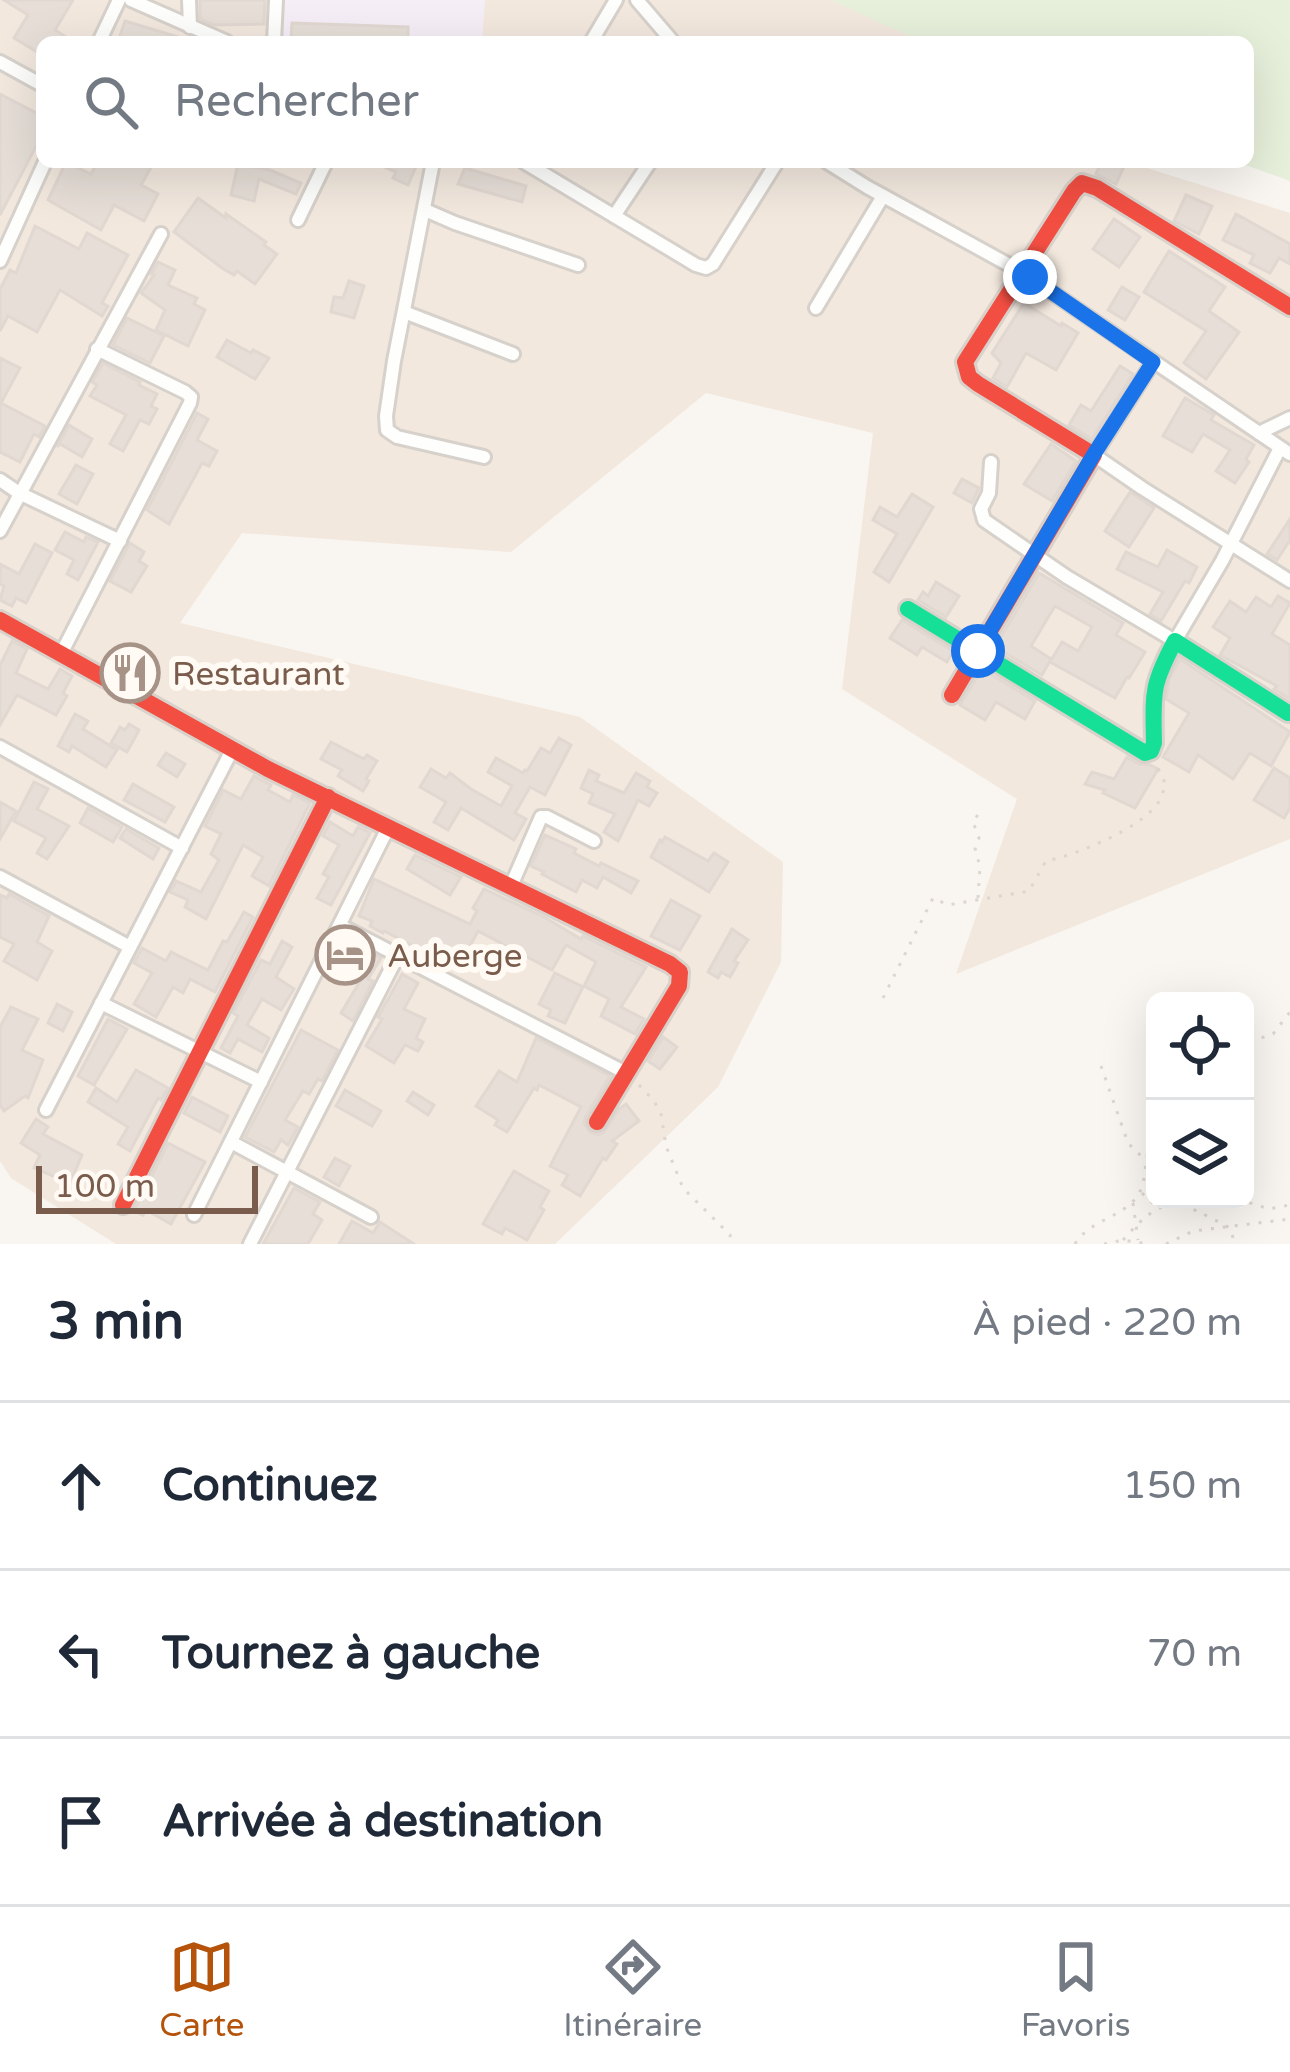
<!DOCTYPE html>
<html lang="fr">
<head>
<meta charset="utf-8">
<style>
  :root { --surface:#fff; --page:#f2f2f3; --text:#1f2937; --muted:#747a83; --line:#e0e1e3; --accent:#b45309 }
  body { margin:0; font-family:"Varela Round",sans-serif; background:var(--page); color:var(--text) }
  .controls { position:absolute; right:36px; bottom:36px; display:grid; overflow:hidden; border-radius:18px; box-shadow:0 12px 48px #0002 }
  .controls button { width:108px; height:108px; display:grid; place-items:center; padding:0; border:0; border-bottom:3px solid var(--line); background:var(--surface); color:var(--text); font:60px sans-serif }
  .scale { position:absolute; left:36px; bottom:30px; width:222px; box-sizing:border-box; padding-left:12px; border:6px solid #7a5c4d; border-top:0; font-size:33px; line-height:42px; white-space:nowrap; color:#7a5c4d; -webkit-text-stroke:9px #fffaf3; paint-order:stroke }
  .stop { position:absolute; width:36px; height:36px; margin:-27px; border:9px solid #1a73e8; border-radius:50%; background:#fff }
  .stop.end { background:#1a73e8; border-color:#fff; box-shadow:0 3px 12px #0008 }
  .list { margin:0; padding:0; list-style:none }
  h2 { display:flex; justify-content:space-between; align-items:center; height:156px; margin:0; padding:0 48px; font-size:51px }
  h2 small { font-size:39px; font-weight:400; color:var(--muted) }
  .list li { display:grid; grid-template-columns:78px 1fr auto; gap:36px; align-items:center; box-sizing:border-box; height:168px; padding:0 48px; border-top:3px solid var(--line) }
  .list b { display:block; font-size:45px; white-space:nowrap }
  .list em { font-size:39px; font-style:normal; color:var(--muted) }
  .icon { flex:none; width:66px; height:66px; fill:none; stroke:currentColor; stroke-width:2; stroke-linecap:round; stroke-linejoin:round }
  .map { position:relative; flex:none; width:1290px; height:1244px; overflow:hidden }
  .search { position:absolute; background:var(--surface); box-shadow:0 12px 48px #0002; left:36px; right:36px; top:36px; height:132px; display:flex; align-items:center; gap:30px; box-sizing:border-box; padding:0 42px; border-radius:18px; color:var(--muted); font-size:45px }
  .sheet { height:660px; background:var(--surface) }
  nav { display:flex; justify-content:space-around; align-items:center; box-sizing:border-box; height:168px; border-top:3px solid var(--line); background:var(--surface); font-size:33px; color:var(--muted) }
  nav a { display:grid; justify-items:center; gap:6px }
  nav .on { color:var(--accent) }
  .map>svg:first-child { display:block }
  .residential { fill:#f2e8de }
  .education { fill:#f6eef6 }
  .green { fill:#e7f0db }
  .building { fill:#e6ded7; stroke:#e2d8d2; stroke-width:3 }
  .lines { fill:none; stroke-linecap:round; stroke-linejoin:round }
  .street-casing { stroke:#d7d1cb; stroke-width:18 }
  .fast-casing { stroke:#d9d2cb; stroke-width:22 }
  .jam-casing { stroke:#d9d2cb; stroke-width:22 }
  .path { stroke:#dcd5d0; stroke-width:3; stroke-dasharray:3 9; stroke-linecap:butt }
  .street { stroke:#fefefd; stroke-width:12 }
  .fast { stroke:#16e098; stroke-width:16 }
  .jam { stroke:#f24e42; stroke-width:16 }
  .route { stroke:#1a73e8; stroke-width:15 }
  .labels { text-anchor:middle; stroke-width:12; stroke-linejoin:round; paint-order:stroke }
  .poi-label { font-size:33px; fill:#7a5c4d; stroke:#fffaf3; text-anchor:start }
</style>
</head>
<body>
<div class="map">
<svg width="1290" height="1244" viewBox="0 0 1290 1244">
  <rect width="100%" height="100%" fill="#f9f5f0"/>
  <path class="residential" d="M0 0H883L946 42H42V162H1128L1290 213V839L956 974 1017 799 842 689 873 433 706 393 511 552 242 533 180 623 580 717 783 862 781 962 718 1087 555 1244H116L11 1178 0 1161Z"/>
  <path class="education" d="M284 0H485L482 42H282Z"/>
  <path class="green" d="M831 0H1290V181L1237 162H1248V42H922Z"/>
  <g class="building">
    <path d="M4 0H73L55 30 74 42H42V55L14 38 28 15Z"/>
    <path d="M200 0H265L264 24 214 25 200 19Z"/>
    <path d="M125 21 185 39V42H118Z"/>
    <path d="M292 23 408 27V42L291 40Z"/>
    <path d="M0 94 42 116V135L0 215Z"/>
    <path d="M66 162 91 174 98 162H154L141 185 158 194 144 221 114 205 101 230 48 200Z"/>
    <path d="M373 162H418L408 185 393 178 396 172Z"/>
    <path d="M1101 162H1126L1116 184 1096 174Z"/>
    <path d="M238 164 270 170 301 183 296 194 259 179 254 201 231 195Z"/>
    <path d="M465 168 526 186 522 202 458 184Z"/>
    <path d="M1186 195 1212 206 1199 234 1174 221Z"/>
    <path d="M198 198 226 218V214L266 242 264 245 277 254 255 284 237 271 234 275 222 268 174 232Z"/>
    <path d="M1236 214 1290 244V264L1279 258 1270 273 1250 263 1254 255 1223 240Z"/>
    <path d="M1114 219 1140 237 1119 267 1093 249Z"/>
    <path d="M35 226 79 249 87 233 128 255 102 303 108 306 102 316 60 290 37 332 8 316 0 331V289L10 270 16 273Z"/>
    <path d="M1169 251 1225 287 1209 311 1239 332 1206 379 1184 363 1206 331 1144 292Z"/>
    <path d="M158 262 175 270 168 285 197 298 194 304 205 310 188 346 156 330 165 310 141 293 154 275 151 274Z"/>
    <path d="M349 281 364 286 354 318 331 312 334 297 343 298Z"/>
    <path d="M1122 287 1139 297 1125 320 1108 310Z"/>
    <path d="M1024 303 1061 326 1062 323 1078 333 1056 370 1026 353 1007 387 993 378 1001 363 992 353Z"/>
    <path d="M127 318 164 336 150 363 113 345Z"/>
    <path d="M227 340 251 353 253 350 269 358 255 379 217 357Z"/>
    <path d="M0 358 20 368 1 403 45 426 39 437 34 434 20 462 0 452Z"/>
    <path d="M103 363 140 382 139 385 157 394 151 406 157 409 149 424 140 420 123 451 110 444 126 415 90 396 97 385 92 382Z"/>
    <path d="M1120 366 1133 374 1092 439 1069 425 1081 405 1091 411Z"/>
    <path d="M1185 398 1214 415 1211 420 1254 445 1246 459 1249 462 1235 483 1216 471 1230 450 1203 434 1192 452 1163 436Z"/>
    <path d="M197 413 208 419 197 440 217 451 209 466 202 463 169 524 147 510Z"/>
    <path d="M69 425 92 439 82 457 60 444 57 447Z"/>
    <path d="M1051 444 1076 461 1052 501 1024 484Z"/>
    <path d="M76 465 93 474 77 504 59 494Z"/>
    <path d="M962 479 979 488 972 503 954 493Z"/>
    <path d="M1130 492 1154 508 1129 547 1105 531Z"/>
    <path d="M912 494 933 507 889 582 874 572 897 534 873 520 880 507 897 517Z"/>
    <path d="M1290 519V540L1277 560 1267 554Z"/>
    <path d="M65 532 84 542 86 537 98 542 78 580 67 574 74 560 55 550Z"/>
    <path d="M130 543 144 552 139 561 147 566 131 592 110 581Z"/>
    <path d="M35 544 52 553 26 603 16 598 12 606 0 600 4 586 0 584V564L19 574Z"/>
    <path d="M1167 550 1197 567 1189 583 1185 581 1161 621 1150 614 1163 592 1117 569 1126 552 1158 567Z"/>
    <path d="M1039 573 1123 623 1116 635 1145 652 1129 678 1127 677 1115 698 1050 662 1062 642 1078 651 1092 627 1055 606 1031 646 1051 659 1042 675 995 647Z"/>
    <path d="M936 582 959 596 946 617 918 600 923 592 928 596Z"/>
    <path d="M1278 596 1290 603 1272 634 1290 645V699L1274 689 1277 686 1220 655 1230 638 1213 627 1230 601 1246 612 1256 597 1271 607Z"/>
    <path d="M902 620 953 651 947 662 922 647 917 655 890 638Z"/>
    <path d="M12 641 27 649 16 673 48 689 60 669 72 676 63 693 67 696 56 715 17 695 0 725V665Z"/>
    <path d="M1180 659 1290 732 1271 766 1250 753 1233 779 1198 755 1189 772 1163 757 1189 713 1166 699 1169 679Z"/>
    <path d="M982 669 1035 701 1025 719 996 702 985 720 960 705Z"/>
    <path d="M75 714 88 721 83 729 117 750 106 767 72 746 69 752 58 746Z"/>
    <path d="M129 724 139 730 127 752 111 743 120 727 125 730Z"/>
    <path d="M559 738 571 745 545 795 530 787 515 813 526 819 514 840 461 808 448 830 434 822 446 802 420 787 431 769 446 778 450 773 471 789 501 806 512 786 488 772 496 758 523 773 525 770 527 771 541 748 550 753Z"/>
    <path d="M331 742 364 759 367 755 377 761 366 779 369 781 363 791 338 776 342 770 321 759Z"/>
    <path d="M166 753 185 764 177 777 158 765Z"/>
    <path d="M1127 757 1139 764 1150 765 1158 769 1135 808 1103 793 1105 790 1085 784 1092 772 1114 779Z"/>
    <path d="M1274 768 1290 778V808L1284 818 1254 800Z"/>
    <path d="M589 770 599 775 596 781 624 793 636 773 650 781 647 787 657 793 649 806 638 800 618 841 604 832 615 814 589 803 593 794 581 788Z"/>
    <path d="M254 776 271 785 268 790 290 802 293 795 310 803 269 886 252 876 263 857 243 845 206 919 185 907 188 900 170 892 176 881 201 892 219 860 211 854 221 834 205 826 223 790 241 799Z"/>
    <path d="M34 782 48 789 37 809 69 826 47 859 37 853 46 838 14 821Z"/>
    <path d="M133 784 174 807 165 822 124 800Z"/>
    <path d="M0 802 16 811 0 839Z"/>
    <path d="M88 808 122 827 113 842 80 823Z"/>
    <path d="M330 822 353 836 358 827 370 833 331 905 317 898 329 877 323 874 339 845 323 836Z"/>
    <path d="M126 829 159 848 153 859 120 838Z"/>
    <path d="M545 835 576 849 574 853 599 866 601 863 638 881 631 893 603 877 597 888 582 880 576 892 542 874 544 872 531 866Z"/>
    <path d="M665 837 708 861 714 853 728 862 709 892 651 857 660 840 662 842Z"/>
    <path d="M415 855 461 877 450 895 407 869Z"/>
    <path d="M374 879 470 924 477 911 473 908 484 889 544 917 581 939 583 936 646 967 621 1007 644 1019 635 1034 601 1016 609 999 584 986 596 962 566 945 552 970 478 931 458 969 384 931 383 933 370 926 372 921 359 916Z"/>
    <path d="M9 894 49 916 37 942 52 951 37 980 4 961 14 944 0 937V895L7 898Z"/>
    <path d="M671 900 700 916 680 950 651 936Z"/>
    <path d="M244 912 253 917 215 992 190 979 183 993 173 987 156 1017 134 1004 152 973 134 963 142 948 166 961 171 952 208 970 223 941 227 942Z"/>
    <path d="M732 929 748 940 734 961 738 963 730 977 721 972 718 978 708 972Z"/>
    <path d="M282 941 292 947 276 977 294 989 281 1010 262 999 247 1025 269 1038 262 1052 238 1039 230 1053 221 1048 238 1016 233 1013 261 960 270 964Z"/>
    <path d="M348 941 381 958 368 979 373 981 353 1021 341 1013 359 983 332 967Z"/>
    <path d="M555 973 583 987 565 1023 548 1016 551 1010 539 1004Z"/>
    <path d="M402 974 418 983 404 1009 425 1019 416 1038 423 1042 418 1051 405 1045 394 1063 366 1046 382 1019 378 1017Z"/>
    <path d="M57 1004 72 1012 63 1031 48 1023Z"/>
    <path d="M11 1007 38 1019 22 1050 43 1060 28 1098 25 1096 4 1111 0 1105V1027Z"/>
    <path d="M108 1019 127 1029 94 1085 78 1076Z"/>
    <path d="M301 1030 338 1050 322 1081 318 1079 309 1094 303 1091 285 1120 298 1127 288 1145 281 1140 274 1152 245 1137Z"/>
    <path d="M663 1037 677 1047 660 1069 648 1061Z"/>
    <path d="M536 1038 610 1076 586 1116 584 1123 590 1132 598 1135 604 1132 619 1109 626 1104 639 1121 612 1141 617 1144 606 1160 603 1158 580 1196 562 1185 568 1175 550 1166 581 1107 539 1085 537 1090 534 1088 507 1132 495 1125 498 1120 476 1106 499 1071 517 1082Z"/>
    <path d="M136 1070 168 1088 161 1100 158 1098 130 1151 118 1144 128 1127 88 1102 96 1088 117 1102Z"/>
    <path d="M345 1090 381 1111 372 1126 336 1106Z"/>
    <path d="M413 1092 434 1105 428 1115 407 1101Z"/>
    <path d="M192 1097 228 1116 220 1132 184 1113Z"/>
    <path d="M36 1119 48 1127 43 1134 82 1155 70 1183 34 1168 40 1155 21 1143Z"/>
    <path d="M168 1143 205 1162 171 1224 146 1210 143 1215 134 1211Z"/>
    <path d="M335 1158 350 1166 339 1186 324 1177Z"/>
    <path d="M514 1171 549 1191 540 1207 544 1210 527 1240 505 1228 502 1234 483 1224Z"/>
    <path d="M294 1188 320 1202 313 1214 322 1220 308 1244H263Z"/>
    <path d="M352 1221 373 1233 380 1222 414 1244H339Z"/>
  </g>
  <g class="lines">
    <g class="street-casing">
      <g id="street">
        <path d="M131 0 227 42"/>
        <path d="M189 0 190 27"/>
        <path d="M637 0 673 42"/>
        <path d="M99 42 119 0"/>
        <path d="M274 42 276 0"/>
        <path d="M591 42 616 0"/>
        <path d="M0 62 42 85"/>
        <path d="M433 162 394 361 386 416 387 430 397 437 484 457"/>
        <path d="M524 162 696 265 706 268 713 264 777 162"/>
        <path d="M827 162 867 187 1022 272 1290 454"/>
        <path d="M425 210 455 223 578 265"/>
        <path d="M614 216 650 162"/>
        <path d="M298 220 326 162"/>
        <path d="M0 261 45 162"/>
        <path d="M816 308 883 196"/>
        <path d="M404 312 513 354"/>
        <path d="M1153 362 1094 455 1142 488 1290 581"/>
        <path d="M1259 433 1290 418"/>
        <path d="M991 462 989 493 981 509 984 520 1067 577 1175 641 1222 561 1280 448"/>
        <path d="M0 480 19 493 120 541"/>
        <path d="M0 531 161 234"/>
        <path d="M61 654 190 403 191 397 185 392 97 349"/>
        <path d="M0 747 182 848"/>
        <path d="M0 877 130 947"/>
        <path d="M511 886 541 817H547L594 841"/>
        <path d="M341 926 628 1074"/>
        <path d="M101 1003 261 1082"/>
        <path d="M46 1110 232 750"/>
        <path d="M231 1142 371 1217"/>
        <path d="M194 1215 389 826"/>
        <path d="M250 1244 398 955"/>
      </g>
    </g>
    <g class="fast-casing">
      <path id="fast" d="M908 609 1145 753 1151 751 1154 743C1153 693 1151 686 1175 641L1288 713"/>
    </g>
    <g class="jam-casing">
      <g id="jam">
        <path d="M0 620 268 769 670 964 680 972 679 986 597 1122"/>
        <path d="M952 695 1094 455 978 384 969 377 965 362 1074 191 1082 183 1097 188 1290 307"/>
        <path d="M123 1205 328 797"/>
      </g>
    </g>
    <g class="path">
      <path d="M978 898 980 867 975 848 979 838 973 822 981 810"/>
      <path d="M883 998 933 898 948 905 1029 891 1046 861C1076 855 1140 829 1158 803 1161 798 1163 791 1166 785L1156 764"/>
      <path d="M1245 1053 1252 1041 1273 1034 1290 1012"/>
      <path d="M1101 1066 1128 1143 1145 1160"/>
      <path d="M639 1085 654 1101 661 1114 666 1146 683 1188 730 1235 732 1244"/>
      <path d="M1142 1193 1156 1206"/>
      <path d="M1238 1199 1269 1209 1290 1205"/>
      <path d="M1133 1203 1138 1240"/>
      <path d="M1123 1240C1165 1192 1176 1199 1230 1228L1235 1244"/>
      <path d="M1075 1244C1089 1220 1123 1218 1138 1195 1149 1178 1141 1157 1155 1138"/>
      <path d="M1104 1244 1123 1240 1148 1244"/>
      <path d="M1166 1244 1193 1231 1290 1219"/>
    </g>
    <use href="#street" class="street"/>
    <use href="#fast" class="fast"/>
    <use href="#jam" class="jam"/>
  </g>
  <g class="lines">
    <path class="route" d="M978 651 1094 454 1153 362 1030 277"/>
  </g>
  <defs>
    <g id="restaurant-ring" transform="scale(3)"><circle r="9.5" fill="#fffaf3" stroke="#a69286" stroke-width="1.5"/><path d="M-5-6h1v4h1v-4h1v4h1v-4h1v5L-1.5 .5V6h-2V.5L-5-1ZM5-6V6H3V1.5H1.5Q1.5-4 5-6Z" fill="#a69286"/></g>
    <g id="hotel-ring" transform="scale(3)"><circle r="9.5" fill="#fffaf3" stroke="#a69286" stroke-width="1.5"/><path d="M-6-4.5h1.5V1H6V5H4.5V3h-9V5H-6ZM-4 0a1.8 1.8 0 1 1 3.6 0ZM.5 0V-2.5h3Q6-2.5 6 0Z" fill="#a69286"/></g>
  </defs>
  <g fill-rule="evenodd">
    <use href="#restaurant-ring" x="130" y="673"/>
    <use href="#hotel-ring" x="345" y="955"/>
  </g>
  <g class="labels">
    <g class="poi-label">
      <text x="172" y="685">Restaurant</text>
      <text x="387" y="967">Auberge</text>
    </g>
  </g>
</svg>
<div class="controls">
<button><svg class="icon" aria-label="locate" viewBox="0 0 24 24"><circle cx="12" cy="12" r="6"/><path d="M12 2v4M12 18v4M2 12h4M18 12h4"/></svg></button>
<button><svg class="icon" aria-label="layers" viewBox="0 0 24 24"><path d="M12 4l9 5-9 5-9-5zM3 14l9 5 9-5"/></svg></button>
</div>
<div class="scale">100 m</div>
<div class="stop" style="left:978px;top:651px"></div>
<div class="stop end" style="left:1030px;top:277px"></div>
<div class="search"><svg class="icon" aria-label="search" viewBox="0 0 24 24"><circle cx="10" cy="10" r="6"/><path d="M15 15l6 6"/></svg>Rechercher</div>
</div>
<section class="sheet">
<h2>3 min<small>À pied · 220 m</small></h2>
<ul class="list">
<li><svg class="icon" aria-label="ahead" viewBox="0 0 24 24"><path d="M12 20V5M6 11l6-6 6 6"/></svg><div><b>Continuez</b></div><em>150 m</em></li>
<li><svg class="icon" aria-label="left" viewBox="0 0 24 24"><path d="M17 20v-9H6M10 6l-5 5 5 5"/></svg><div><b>Tournez à gauche</b></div><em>70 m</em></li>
<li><svg class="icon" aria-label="arrive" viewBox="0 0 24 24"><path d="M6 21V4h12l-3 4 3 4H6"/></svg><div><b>Arrivée à destination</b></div></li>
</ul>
</section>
<nav>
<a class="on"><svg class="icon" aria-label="map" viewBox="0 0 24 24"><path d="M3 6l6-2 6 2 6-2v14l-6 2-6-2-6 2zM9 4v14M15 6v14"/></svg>Carte</a>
<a><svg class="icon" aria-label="directions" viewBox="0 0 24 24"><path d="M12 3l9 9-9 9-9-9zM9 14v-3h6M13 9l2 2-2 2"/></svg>Itinéraire</a>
<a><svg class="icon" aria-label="saved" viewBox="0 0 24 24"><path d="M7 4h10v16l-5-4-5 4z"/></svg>Favoris</a>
</nav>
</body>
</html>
